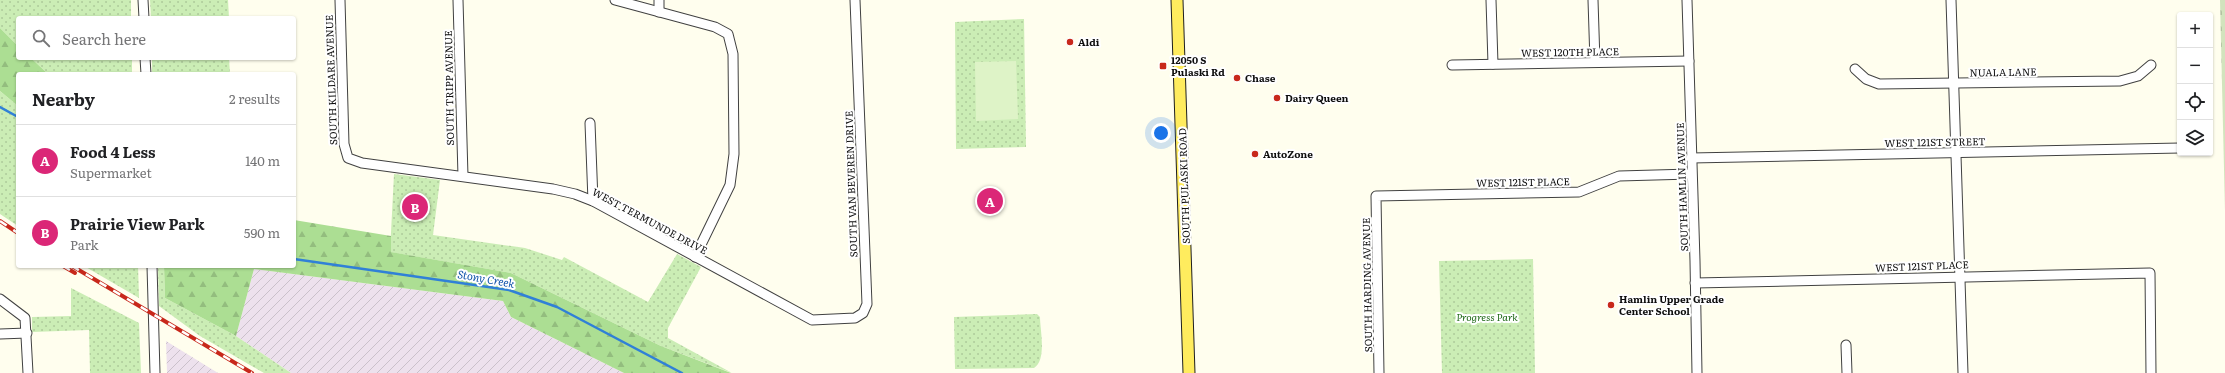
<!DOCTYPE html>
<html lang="en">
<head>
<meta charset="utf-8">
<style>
  :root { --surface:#fff; --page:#f2f2f2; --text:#202124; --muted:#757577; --line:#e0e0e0; --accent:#db2777 }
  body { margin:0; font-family:Literata,serif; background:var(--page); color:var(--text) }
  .controls { position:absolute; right:12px; top:12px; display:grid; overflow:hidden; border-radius:4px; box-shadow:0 1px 3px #0004 }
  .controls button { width:36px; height:36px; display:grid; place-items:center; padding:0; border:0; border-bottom:1px solid var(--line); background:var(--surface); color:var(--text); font:20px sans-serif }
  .you { position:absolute; left:1161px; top:133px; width:14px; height:14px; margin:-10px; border:3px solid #fff; border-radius:50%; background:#1a73e8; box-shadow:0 0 0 6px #1a73e833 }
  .badge { display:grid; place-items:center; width:26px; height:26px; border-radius:50%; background:var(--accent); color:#fff; font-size:13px; font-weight:700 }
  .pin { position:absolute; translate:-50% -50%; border:2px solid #fff; box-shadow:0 1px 4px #0006 }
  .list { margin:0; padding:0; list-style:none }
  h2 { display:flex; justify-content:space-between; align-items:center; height:52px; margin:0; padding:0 16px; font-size:17px }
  h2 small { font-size:13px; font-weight:400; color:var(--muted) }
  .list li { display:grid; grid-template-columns:26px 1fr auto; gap:12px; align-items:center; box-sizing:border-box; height:72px; padding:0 16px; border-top:1px solid var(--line) }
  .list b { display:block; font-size:15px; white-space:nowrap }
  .list p { margin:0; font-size:13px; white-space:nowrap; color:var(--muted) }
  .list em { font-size:13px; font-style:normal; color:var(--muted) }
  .icon { flex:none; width:22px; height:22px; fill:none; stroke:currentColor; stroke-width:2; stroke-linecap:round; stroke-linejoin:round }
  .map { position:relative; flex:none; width:2225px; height:373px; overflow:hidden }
  .search { position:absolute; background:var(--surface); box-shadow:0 1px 3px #0004; left:16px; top:16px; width:280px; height:44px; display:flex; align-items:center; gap:10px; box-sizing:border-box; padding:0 14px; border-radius:4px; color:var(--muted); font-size:15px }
  .panel { position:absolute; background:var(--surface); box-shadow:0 1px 3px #0004; left:16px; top:72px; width:280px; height:196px; border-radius:4px }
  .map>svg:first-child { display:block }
  .industrial { fill:url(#industrial-furrows) }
  .green { fill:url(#green-dots) }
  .forest { fill:url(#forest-firs) }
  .cemetery { fill:url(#cemetery-stones) }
  .pitch { fill:#def3c7 }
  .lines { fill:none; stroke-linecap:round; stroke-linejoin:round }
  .stream { stroke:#3080d7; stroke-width:2.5 }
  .minor-casing { stroke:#414141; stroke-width:11 }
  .major-casing { stroke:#1f1f1f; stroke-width:13 }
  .minor { stroke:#fff; stroke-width:9 }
  .major { stroke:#ffec5e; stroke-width:11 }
  .rail-casing { stroke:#c8281b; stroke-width:4 }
  .rail { stroke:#fff; stroke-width:2.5; stroke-dasharray:8; stroke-linecap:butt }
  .poi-dot { fill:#c8281b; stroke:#fff; stroke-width:1.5 }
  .labels { text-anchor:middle; stroke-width:4; stroke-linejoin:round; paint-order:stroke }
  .poi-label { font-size:10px; font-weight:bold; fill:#0e0e0e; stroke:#fff; text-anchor:start }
  .street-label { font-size:10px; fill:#0e0e0e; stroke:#fff }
  .park-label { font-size:10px; font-style:italic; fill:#206a19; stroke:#fff }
  .water-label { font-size:11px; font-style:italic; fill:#0e52a9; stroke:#fff }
</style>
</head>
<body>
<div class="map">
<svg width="2225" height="373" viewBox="0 0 2225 373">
  <defs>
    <pattern id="industrial-furrows" width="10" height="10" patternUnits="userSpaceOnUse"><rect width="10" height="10" fill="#ede1ed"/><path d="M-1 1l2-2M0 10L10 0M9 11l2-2" fill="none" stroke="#cac0ca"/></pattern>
    <pattern id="green-dots" width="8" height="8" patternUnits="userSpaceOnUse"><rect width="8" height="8" fill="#cbedb5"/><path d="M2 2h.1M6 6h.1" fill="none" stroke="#adca9a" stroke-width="1.8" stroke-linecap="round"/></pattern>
    <pattern id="forest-firs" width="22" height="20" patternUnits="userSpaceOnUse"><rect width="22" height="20" fill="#acde93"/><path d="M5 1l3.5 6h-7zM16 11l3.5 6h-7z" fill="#93bd7e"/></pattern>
    <pattern id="cemetery-stones" width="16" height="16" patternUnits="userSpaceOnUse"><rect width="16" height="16" fill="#d2e3bd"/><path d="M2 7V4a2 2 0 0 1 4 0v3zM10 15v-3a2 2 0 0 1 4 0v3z" fill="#b3c2a1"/></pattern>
  </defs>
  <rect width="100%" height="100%" fill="#fffeee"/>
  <g class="industrial">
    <path d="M254 269 503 301 511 317 624 373H291L236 336Z"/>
    <path d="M166 341 218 373H167Z"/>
  </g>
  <g class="green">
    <path d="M0 0H131V18H18V46L0 28Z"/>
    <path d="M150 0H228L229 18H151Z"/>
    <path d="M1024 19 1026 147 956 149 955 22Z"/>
    <path d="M31 58H132V74H48Z"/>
    <path d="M152 58H229L230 74H152Z"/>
    <path d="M0 91 18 106V226L0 214Z"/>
    <path d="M394 174 440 180 433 235 525 248 562 260 564 257 648 302 677 254 701 267 668 328V338L732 373 661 346 511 273 390 252Z"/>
    <path d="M1533 259 1535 373H1442L1439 261Z"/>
    <path d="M84 266H138L139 298Z"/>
    <path d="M158 266H164L165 298 236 336 291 373H264L200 336 159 306Z"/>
    <path d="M71 288 139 323 141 373H90L89 330 32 332V317L71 316Z"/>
    <path d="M1037 314 1040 317C1040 330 1047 360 1034 368L955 369 954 317Z"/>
  </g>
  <g class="forest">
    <path d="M0 28 18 46V58H31L48 74H18V106L0 91Z"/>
    <path d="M294 220 391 236V252L511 273 661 346 731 373H624L511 317 503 301 254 269 236 336 165 298 164 266H294Z"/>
  </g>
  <path class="cemetery" d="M2220 0H2225V211Z"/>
  <path class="pitch" d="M1016 61 1018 119 976 121 975 62Z"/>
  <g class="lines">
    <g class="stream">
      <path d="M0 107 18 117"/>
      <path d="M294 259 509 290 557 307 682 373"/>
    </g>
    <g class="minor-casing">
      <g id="minor">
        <path d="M143 0 144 18"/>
        <path d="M340 0 344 144 348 158 362 163 553 189 575 194 593 201 812 320 855 318 863 313 867 304 855 0"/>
        <path d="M458 0 463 176"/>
        <path d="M615 0 715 27 728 34 733 54 734 154 730 185 695 257"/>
        <path d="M659 0V12"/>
        <path d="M1491 0 1493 64"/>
        <path d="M1593 0 1595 62"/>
        <path d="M1687 0 1695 261 1697 373"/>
        <path d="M1951 0 1963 373"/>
        <path d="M145 58 146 74"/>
        <path d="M1452 65 1689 61"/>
        <path d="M1855 69 1866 79 1879 84 2120 81 2138 76 2151 65"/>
        <path d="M590 123 593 201"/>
        <path d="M1691 158 2180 148"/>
        <path d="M152 266 155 373"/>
        <path d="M1695 283 2150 273 2151 373"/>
        <path d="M0 299 25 318 28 373"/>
        <path d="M0 334 27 333"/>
        <path d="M1846 345 1847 373"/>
        <path d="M1379 373 1376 196 1579 192 1619 176 1691 174"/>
      </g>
    </g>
    <g class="major-casing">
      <path id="major" d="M1177 0 1189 373"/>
    </g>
    <use href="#minor" class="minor"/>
    <use href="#major" class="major"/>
    <g class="rail-casing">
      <g id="rail">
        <path d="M0 221 18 233"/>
        <path d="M63 266 75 273"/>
        <path d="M72 266 252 373"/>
      </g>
    </g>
    <use href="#rail" class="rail"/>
  </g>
  <g class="poi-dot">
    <circle cx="1070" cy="42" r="4"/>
    <rect x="1159" y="62" width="8" height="8" rx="2"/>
    <circle cx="1237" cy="78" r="4"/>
    <circle cx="1277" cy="98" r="4"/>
    <circle cx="1255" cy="154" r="4"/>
    <circle cx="1611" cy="305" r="4"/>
  </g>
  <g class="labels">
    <g class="poi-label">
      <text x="1078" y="46">Aldi</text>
      <text x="1171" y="64">12050 S<tspan x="1171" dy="12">Pulaski Rd</tspan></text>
      <text x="1245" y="82">Chase</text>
      <text x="1285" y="102">Dairy Queen</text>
      <text x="1263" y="158">AutoZone</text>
      <text x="1619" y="303">Hamlin Upper Grade<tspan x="1619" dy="12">Center School</tspan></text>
    </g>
    <g class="street-label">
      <text transform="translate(1570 52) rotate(-1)" y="4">WEST 120TH PLACE</text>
      <text transform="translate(2003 72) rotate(-1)" y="4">NUALA LANE</text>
      <text transform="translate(331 80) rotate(-92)" y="4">SOUTH KILDARE AVENUE</text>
      <text transform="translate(449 88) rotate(-91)" y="4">SOUTH TRIPP AVENUE</text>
      <text transform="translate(1935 142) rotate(-1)" y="4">WEST 121ST STREET</text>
      <text transform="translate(1523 182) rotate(-1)" y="4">WEST 121ST PLACE</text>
      <text transform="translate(851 184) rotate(-92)" y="4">SOUTH VAN BEVEREN DRIVE</text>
      <text transform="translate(1184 186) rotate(-92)" y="4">SOUTH PULASKI ROAD</text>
      <text transform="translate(1682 187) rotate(-92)" y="4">SOUTH HAMLIN AVENUE</text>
      <text transform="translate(650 221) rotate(28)" y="4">WEST TERMUNDE DRIVE</text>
      <text transform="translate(1922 266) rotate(-2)" y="4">WEST 121ST PLACE</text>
      <text transform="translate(1367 285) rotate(-91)" y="4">SOUTH HARDING AVENUE</text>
    </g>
    <g class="park-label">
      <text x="1487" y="321">Progress Park</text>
    </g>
    <g class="water-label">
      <text transform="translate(486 279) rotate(10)" y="4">Stony Creek</text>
    </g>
  </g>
</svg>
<div class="controls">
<button>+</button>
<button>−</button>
<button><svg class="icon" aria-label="locate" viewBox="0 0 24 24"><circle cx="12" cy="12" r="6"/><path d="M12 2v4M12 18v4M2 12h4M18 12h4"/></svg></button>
<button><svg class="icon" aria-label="layers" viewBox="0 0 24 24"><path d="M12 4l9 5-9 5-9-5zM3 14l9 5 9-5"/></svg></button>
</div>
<div class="you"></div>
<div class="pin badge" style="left:990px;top:201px">A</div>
<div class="pin badge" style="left:415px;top:207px">B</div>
<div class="search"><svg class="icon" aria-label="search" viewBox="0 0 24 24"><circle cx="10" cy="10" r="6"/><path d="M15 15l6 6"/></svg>Search here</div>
<section class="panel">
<h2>Nearby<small>2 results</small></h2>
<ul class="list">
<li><span class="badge">A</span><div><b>Food 4 Less</b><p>Supermarket</p></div><em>140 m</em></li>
<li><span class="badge">B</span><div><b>Prairie View Park</b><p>Park</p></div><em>590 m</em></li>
</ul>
</section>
</div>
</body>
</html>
